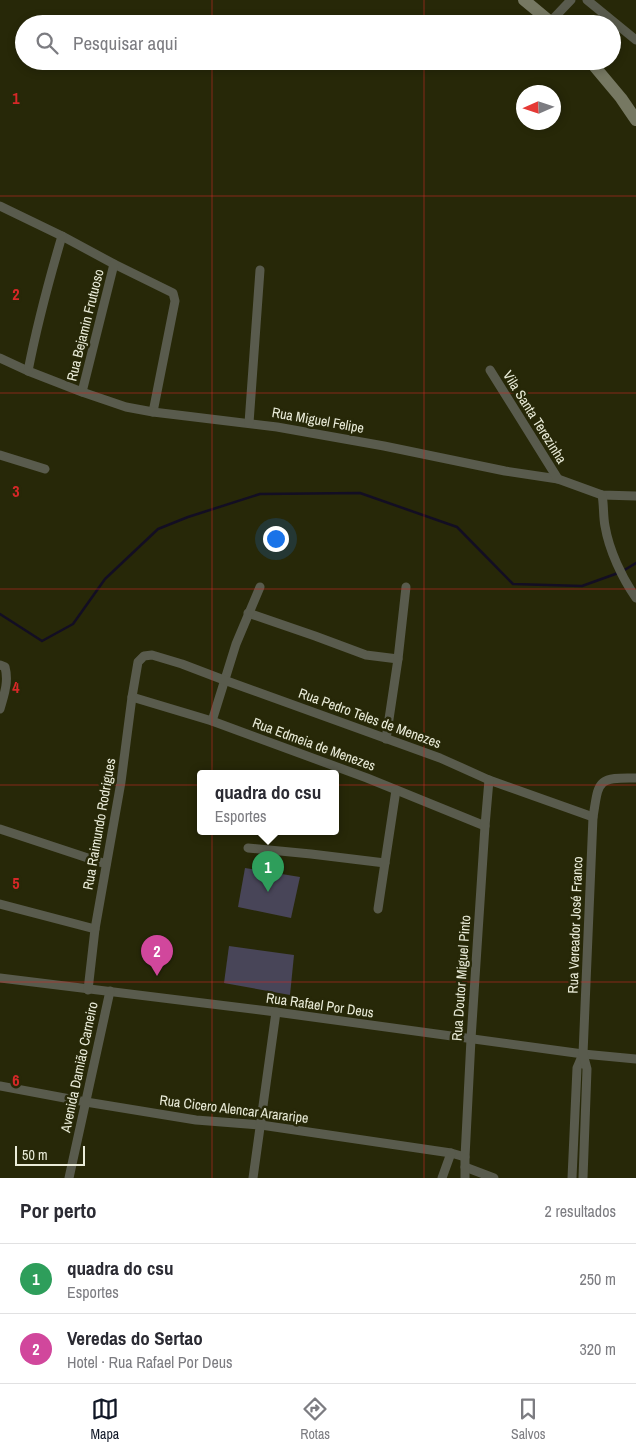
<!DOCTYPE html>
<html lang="pt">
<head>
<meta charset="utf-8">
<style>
  :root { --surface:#fff; --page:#f7f7f7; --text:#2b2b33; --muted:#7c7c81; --line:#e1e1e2; --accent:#111827 }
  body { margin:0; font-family:"Archivo Narrow",sans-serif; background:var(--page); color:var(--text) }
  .compass { position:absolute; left:516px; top:85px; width:45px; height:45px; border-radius:50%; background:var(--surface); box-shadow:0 2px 8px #0003; rotate:267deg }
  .scale { position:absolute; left:15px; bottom:12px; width:70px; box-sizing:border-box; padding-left:5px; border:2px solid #eaecd9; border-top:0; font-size:14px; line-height:18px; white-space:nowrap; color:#eaecd9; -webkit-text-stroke:4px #272808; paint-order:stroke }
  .you { position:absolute; left:275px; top:538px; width:18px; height:18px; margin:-12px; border:4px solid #fff; border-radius:50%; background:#1a73e8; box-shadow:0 0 0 8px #1a73e833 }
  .badge { display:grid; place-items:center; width:32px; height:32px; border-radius:50%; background:var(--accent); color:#fff; font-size:16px; font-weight:700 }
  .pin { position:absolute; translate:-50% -41px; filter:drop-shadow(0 1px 2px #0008) }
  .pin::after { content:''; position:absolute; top:26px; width:18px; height:15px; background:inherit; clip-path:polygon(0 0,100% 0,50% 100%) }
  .popup { position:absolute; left:197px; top:770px; width:142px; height:65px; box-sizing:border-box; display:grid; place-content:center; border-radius:5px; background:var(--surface); filter:drop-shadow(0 1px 4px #0005); font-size:16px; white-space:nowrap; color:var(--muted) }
  .popup b { font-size:19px; color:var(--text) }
  .popup::after { content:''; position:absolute; left:50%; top:100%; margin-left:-10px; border:10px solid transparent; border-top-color:var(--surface) }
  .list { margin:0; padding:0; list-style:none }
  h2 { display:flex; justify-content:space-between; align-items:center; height:65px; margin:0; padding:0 20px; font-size:21px }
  h2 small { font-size:16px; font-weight:400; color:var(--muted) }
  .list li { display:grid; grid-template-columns:32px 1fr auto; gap:15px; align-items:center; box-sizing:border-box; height:70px; padding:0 20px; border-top:1px solid var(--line) }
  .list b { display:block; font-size:19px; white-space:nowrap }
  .list p { margin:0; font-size:16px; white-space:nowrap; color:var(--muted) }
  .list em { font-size:16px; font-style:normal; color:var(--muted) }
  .icon { flex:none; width:28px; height:28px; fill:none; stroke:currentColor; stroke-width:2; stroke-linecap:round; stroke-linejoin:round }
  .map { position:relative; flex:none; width:636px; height:1178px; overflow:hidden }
  .search { position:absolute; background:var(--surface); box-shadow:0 2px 8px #0003; left:15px; right:15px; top:15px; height:55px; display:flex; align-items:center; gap:12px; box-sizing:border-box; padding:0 18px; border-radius:28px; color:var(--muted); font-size:19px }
  .sheet { height:205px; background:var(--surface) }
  nav { display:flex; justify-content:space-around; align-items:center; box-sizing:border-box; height:70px; border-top:1px solid var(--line); background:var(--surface); font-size:14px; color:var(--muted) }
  nav a { display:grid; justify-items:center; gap:2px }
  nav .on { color:var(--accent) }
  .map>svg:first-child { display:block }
  .garden { fill:#484558 }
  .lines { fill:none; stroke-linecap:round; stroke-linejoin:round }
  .stream { stroke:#130e23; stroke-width:2.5 }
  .street { stroke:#595b4d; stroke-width:9 }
  .secondary { stroke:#767862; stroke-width:12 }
  .grid { fill:none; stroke:#d62828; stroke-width:1; stroke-opacity:0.55 }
  .labels { text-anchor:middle; stroke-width:5; stroke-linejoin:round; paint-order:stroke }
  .street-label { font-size:14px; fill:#eaecd9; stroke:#272808 }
  .grid-label { font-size:16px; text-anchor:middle; font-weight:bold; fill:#d62828; stroke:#272808; stroke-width:5; stroke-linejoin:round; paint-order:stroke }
</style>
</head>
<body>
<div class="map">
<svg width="636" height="1178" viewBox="0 0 636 1178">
  <rect width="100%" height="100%" fill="#272808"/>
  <g class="garden">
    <path d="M245 868 300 877 291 918 238 907Z"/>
    <path d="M229 946 294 955 290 995 224 983Z"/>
  </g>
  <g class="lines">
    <path class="stream" d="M0 614 42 641 73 624 105 579 158 529 188 517 260 494 360 493 457 527 513 584 582 586 621 572 636 563"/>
    <g class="street">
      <path d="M587 0 636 40"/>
      <path d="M551 21 571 0"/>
      <path d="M0 206 62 236 114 264 173 293 175 301 153 412"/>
      <path d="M0 358 28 371 82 392 126 407 153 412 277 427 384 446 505 471 558 479 602 495 636 496"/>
      <path d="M490 370 558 479"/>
      <path d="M28 371C37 325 49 280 62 236"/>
      <path d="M82 392 114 264"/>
      <path d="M249 423 260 270"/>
      <path d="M0 455 45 469"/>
      <path d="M602 495C604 505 603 516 605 526 609 550 622 578 636 598"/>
      <path d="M248 613 315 636 366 655 398 659"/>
      <path d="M0 665 5 667C9 682 4 695 0 709"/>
      <path d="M132 697 212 721 367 778 485 826"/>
      <path d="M212 721 236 644 260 587"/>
      <path d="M386 739 398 659 406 587"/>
      <path d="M0 829 106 864"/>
      <path d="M248 848 311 854 385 863"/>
      <path d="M0 904 95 929"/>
      <path d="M378 909 396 790"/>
      <path d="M0 978 276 1012 583 1054 636 1059"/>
      <path d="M88 990 95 929 121 782 132 697 138 662 144 656 152 655 182 664 224 680 440 758 489 780 593 817"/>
      <path d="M0 1086 86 1102 196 1120 261 1125 451 1153 465 1157"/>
      <path d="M465 1167 494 1178"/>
      <path d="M69 1178 110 991"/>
      <path d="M253 1178 276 1012"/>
      <path d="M442 1178 451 1153"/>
      <path d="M465 1178V1157L471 1039 485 826 489 780"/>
      <path d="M572 1178 577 1068 583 1054"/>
      <path d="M583 1178 587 1069 583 1054 593 817C599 781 596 777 636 778"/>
    </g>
    <g class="secondary">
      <path d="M524 0 553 24"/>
      <path d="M590 61 621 98 636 120"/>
    </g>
  </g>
  <path class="grid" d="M212 0V24M424 0V24M212 61V1178M424 61V1178M0 196H636M0 393H636M0 589H636M0 785H636M0 982H636"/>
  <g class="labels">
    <g class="street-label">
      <text transform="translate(85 325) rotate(-76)" y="5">Rua Bejamin Frutuoso</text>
      <text transform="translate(535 417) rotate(58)" y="5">Vila Santa Terezinha</text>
      <text transform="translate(318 420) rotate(10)" y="5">Rua Miguel Felipe</text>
      <text transform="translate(370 718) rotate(20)" y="5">Rua Pedro Teles de Menezes</text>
      <text transform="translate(314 744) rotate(20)" y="5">Rua Edmeia de Menezes</text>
      <text transform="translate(99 824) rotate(-80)" y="5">Rua Raimundo Rodrigues</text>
      <text transform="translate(575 925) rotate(-88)" y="5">Rua Vereador José Franco</text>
      <text transform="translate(461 978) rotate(-86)" y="5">Rua Doutor Miguel Pinto</text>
      <text transform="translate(320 1005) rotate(8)" y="5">Rua Rafael Por Deus</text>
      <text transform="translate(79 1067) rotate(-78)" y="5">Avenida Damião Carneiro</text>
      <text transform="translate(234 1109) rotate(7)" y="5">Rua Cicero Alencar Arararipe</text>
    </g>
  </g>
  <g class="grid-label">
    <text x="16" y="104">1</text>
    <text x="16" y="300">2</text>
    <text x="16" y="497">3</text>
    <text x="16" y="693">4</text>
    <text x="16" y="889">5</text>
    <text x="16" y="1086">6</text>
  </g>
</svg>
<svg class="compass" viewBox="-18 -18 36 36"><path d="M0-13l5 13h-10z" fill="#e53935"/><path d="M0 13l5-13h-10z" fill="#7c7c81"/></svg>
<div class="scale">50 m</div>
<div class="you"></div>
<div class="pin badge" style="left:268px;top:892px;background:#2e9e5b">1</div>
<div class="popup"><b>quadra do csu</b>Esportes</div>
<div class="pin badge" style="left:157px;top:976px;background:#d1479c">2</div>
<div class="search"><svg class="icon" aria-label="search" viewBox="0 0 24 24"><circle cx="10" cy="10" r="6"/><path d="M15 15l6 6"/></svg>Pesquisar aqui</div>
</div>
<section class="sheet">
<h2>Por perto<small>2 resultados</small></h2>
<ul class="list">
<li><span class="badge" style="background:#2e9e5b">1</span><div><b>quadra do csu</b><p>Esportes</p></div><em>250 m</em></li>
<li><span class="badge" style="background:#d1479c">2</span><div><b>Veredas do Sertao</b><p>Hotel · Rua Rafael Por Deus</p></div><em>320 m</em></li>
</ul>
</section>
<nav>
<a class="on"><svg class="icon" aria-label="map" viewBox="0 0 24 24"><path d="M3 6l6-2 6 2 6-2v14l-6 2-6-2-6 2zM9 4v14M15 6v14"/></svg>Mapa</a>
<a><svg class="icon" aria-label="directions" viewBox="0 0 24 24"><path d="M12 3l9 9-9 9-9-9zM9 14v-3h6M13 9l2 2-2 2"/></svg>Rotas</a>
<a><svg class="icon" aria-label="saved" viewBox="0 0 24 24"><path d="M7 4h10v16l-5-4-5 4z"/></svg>Salvos</a>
</nav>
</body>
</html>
